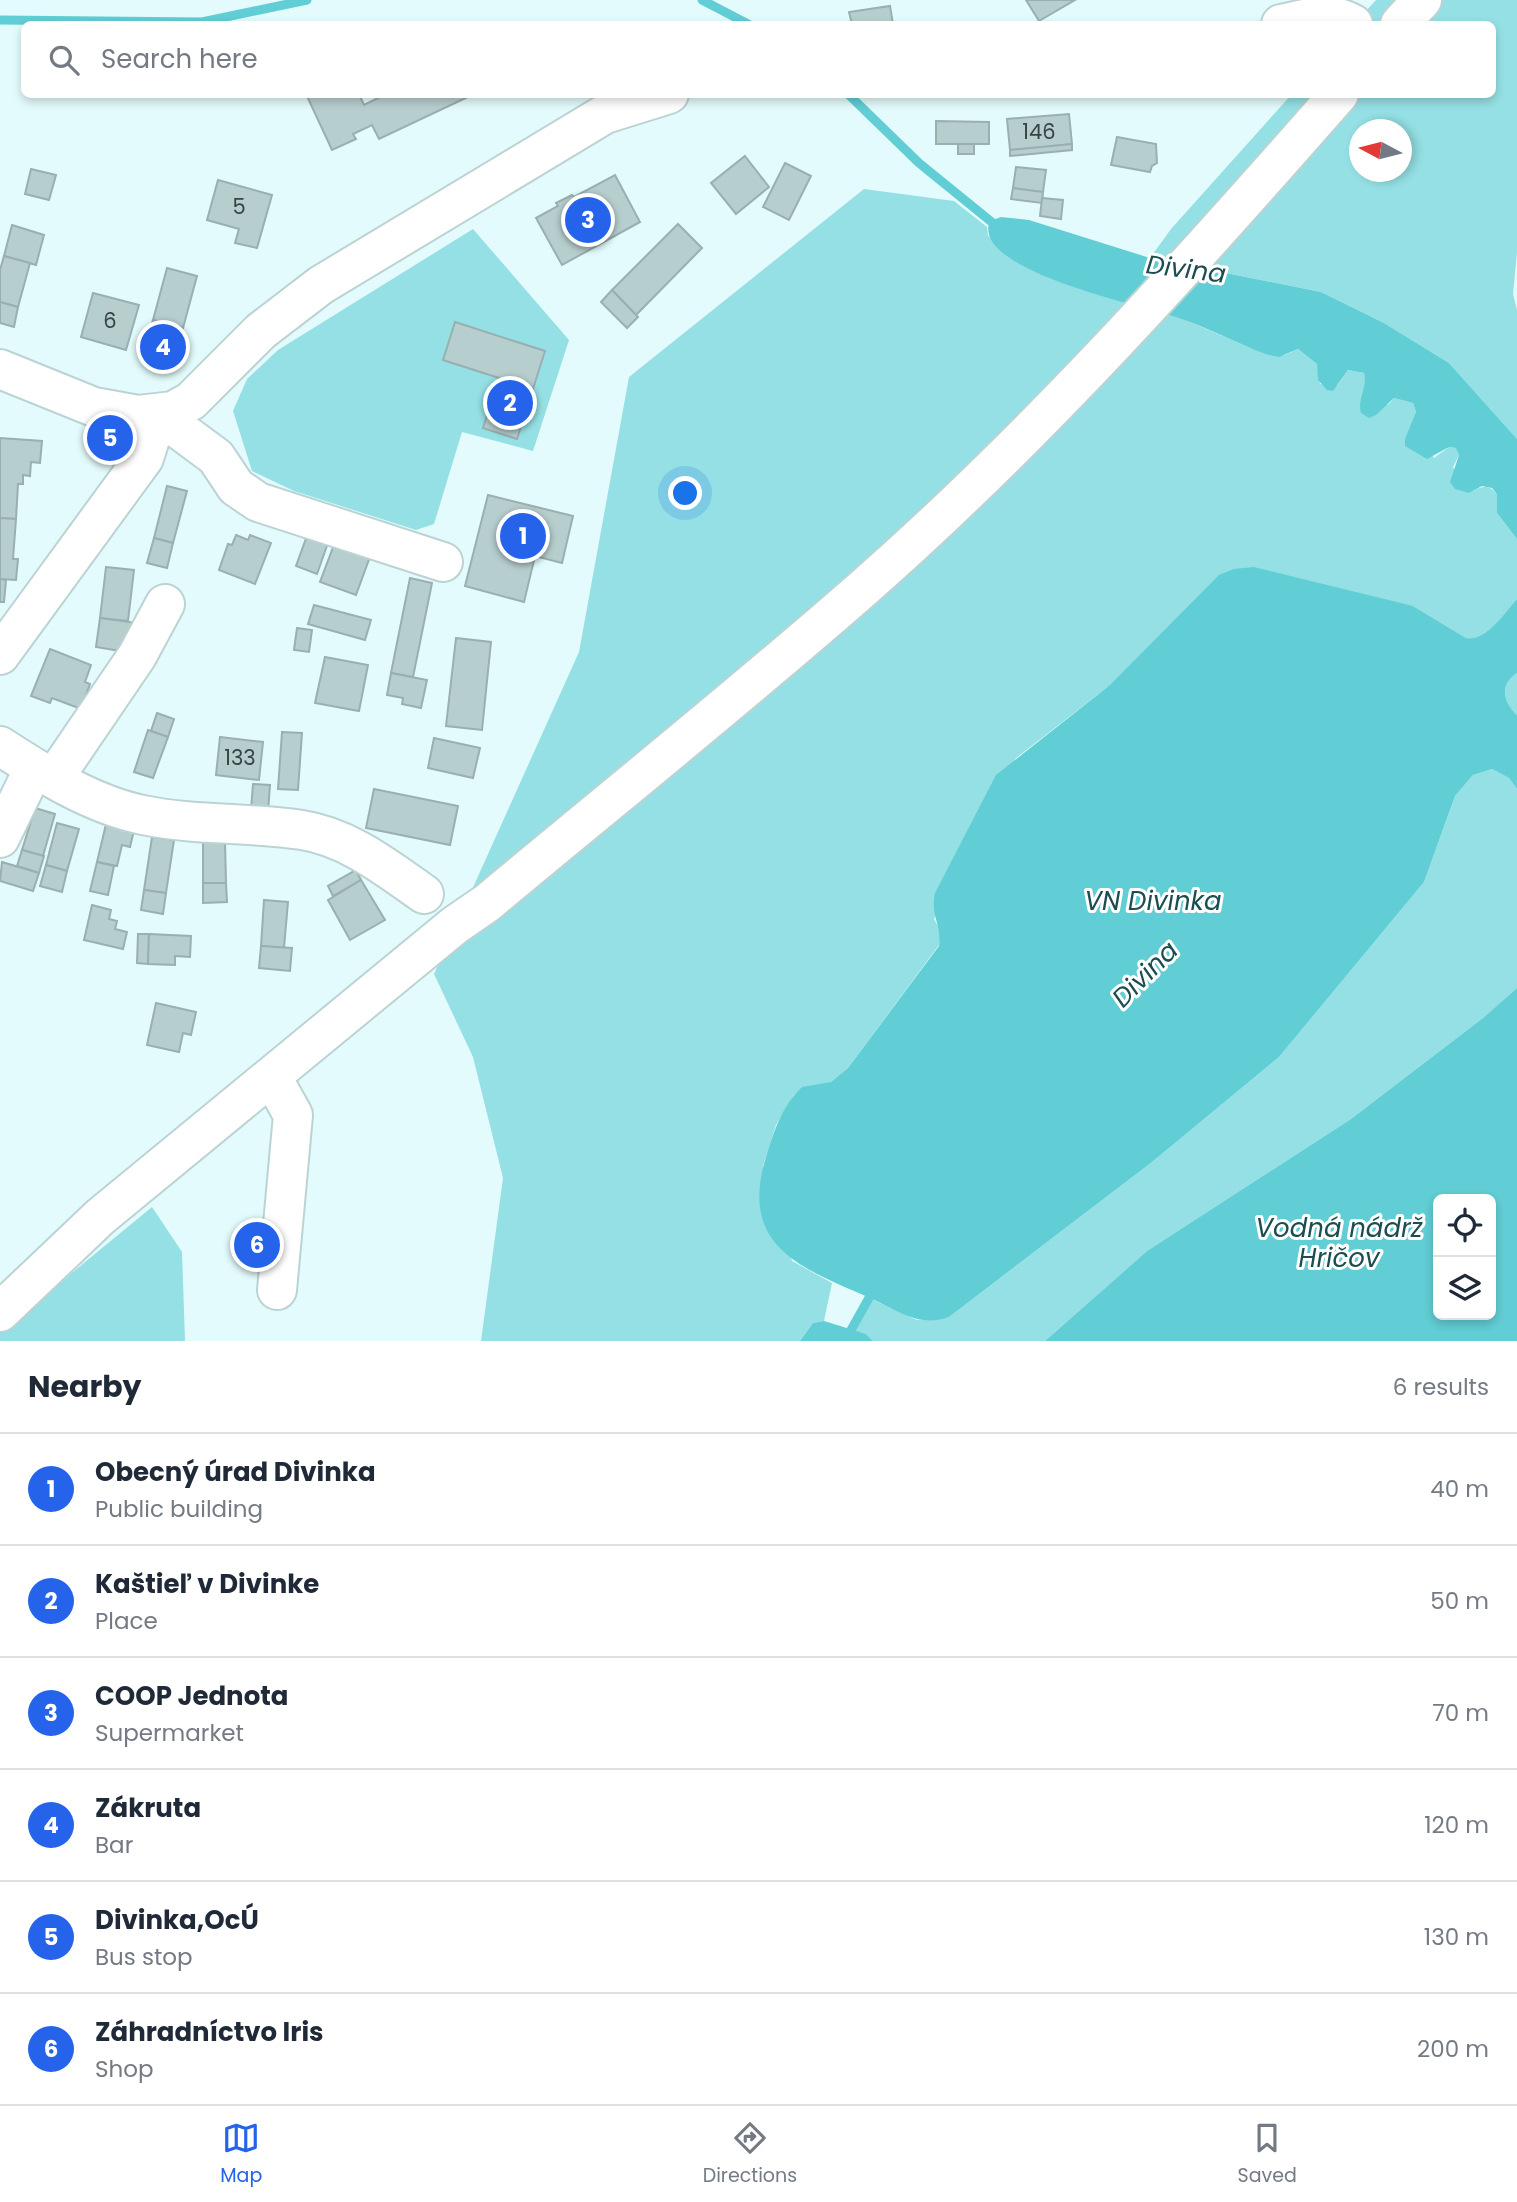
<!DOCTYPE html>
<html lang="en">
<head>
<meta charset="utf-8">
<style>
  :root { --surface:#fff; --page:#f2f2f3; --text:#1f2937; --muted:#747a83; --line:#e0e1e3; --accent:#2563eb }
  body { margin:0; font-family:Poppins,sans-serif; background:var(--page); color:var(--text) }
  .controls { position:absolute; right:21px; bottom:21px; display:grid; overflow:hidden; border-radius:10px; box-shadow:0 4px 10px #0003 }
  .controls button { width:63px; height:63px; display:grid; place-items:center; padding:0; border:0; border-bottom:2px solid var(--line); background:var(--surface); color:var(--text); font:35px sans-serif }
  .compass { position:absolute; left:1349px; top:119px; width:63px; height:63px; border-radius:50%; background:var(--surface); box-shadow:0 4px 10px #0003; rotate:277deg }
  .you { position:absolute; left:686px; top:494px; width:24px; height:24px; margin:-18px; border:5px solid #fff; border-radius:50%; background:#1a73e8; box-shadow:0 0 0 10px #1a73e833 }
  .badge { display:grid; place-items:center; width:46px; height:46px; border-radius:50%; background:var(--accent); color:#fff; font-size:23px; font-weight:700 }
  .pin { position:absolute; translate:-50% -50%; border:4px solid #fff; box-shadow:0 2px 7px #0006 }
  .list { margin:0; padding:0; list-style:none }
  h2 { display:flex; justify-content:space-between; align-items:center; height:91px; margin:0; padding:0 28px; font-size:30px }
  h2 small { font-size:23px; font-weight:400; color:var(--muted) }
  .list li { display:grid; grid-template-columns:46px 1fr auto; gap:21px; align-items:center; box-sizing:border-box; height:112px; padding:0 28px; border-top:2px solid var(--line) }
  .list b { display:block; font-size:26px; white-space:nowrap }
  .list p { margin:0; font-size:23px; white-space:nowrap; color:var(--muted) }
  .list em { font-size:23px; font-style:normal; color:var(--muted) }
  .icon { flex:none; width:38px; height:38px; fill:none; stroke:currentColor; stroke-width:2; stroke-linecap:round; stroke-linejoin:round }
  .map { position:relative; flex:none; width:1517px; height:1341px; overflow:hidden }
  .search { position:absolute; background:var(--surface); box-shadow:0 4px 10px #0003; left:21px; right:21px; top:21px; height:77px; display:flex; align-items:center; gap:18px; box-sizing:border-box; padding:0 24px; border-radius:10px; color:var(--muted); font-size:26px }
  .sheet { height:763px; background:var(--surface) }
  nav { display:flex; justify-content:space-around; align-items:center; box-sizing:border-box; height:98px; border-top:2px solid var(--line); background:var(--surface); font-size:19px; color:var(--muted) }
  nav a { display:grid; justify-items:center; gap:4px }
  nav .on { color:var(--accent) }
  .map>svg:first-child { display:block }
  .green { fill:#95e0e4; fill-rule:evenodd }
  .water { fill:#61cdd4; fill-rule:evenodd }
  .lines { fill:none; stroke-linecap:round; stroke-linejoin:round }
  .stream { stroke:#61cdd4; stroke-width:9 }
  .building { fill:#b7cecf; stroke:#99afb0; stroke-width:2 }
  .minor-casing { stroke:#bcd3d4; stroke-width:42 }
  .major-casing { stroke:#bcd3d4; stroke-width:42 }
  .minor { stroke:#fff; stroke-width:38 }
  .major { stroke:#fff; stroke-width:38 }
  .labels { text-anchor:middle; stroke-width:6; stroke-linejoin:round; paint-order:stroke }
  .number-label { font-size:21px; fill:#374344 }
  .water-label { font-size:26px; font-style:italic; fill:#1c4d50; stroke:#fff }
</style>
</head>
<body>
<div class="map">
<svg width="1517" height="1341" viewBox="0 0 1517 1341">
  <rect width="100%" height="100%" fill="#e3fbfc"/>
  <g class="green">
    <path d="M1376 0H1517V252L1513 294 1517 310V439L1449 363 1384 323 1321 292 1150 258 1171 229 1291 95 1492 94V24H1354ZM1360 130H1402V172H1360Z"/>
    <path d="M864 189 954 201 987 227 988 236 1265 354 1285 355 1298 349 1317 364 1320 384 1337 386 1348 370 1364 373 1366 380 1388 405 1394 398 1413 403 1416 412 1413 422 1434 458 1449 447 1457 448 1459 455 1453 467 1469 493C1481 487 1487 483 1497 494V513L1517 539V599C1503 614 1487 641 1466 638L1413 606 1110 685 1016 758 934 919 941 932 939 945 848 1068 831 1082 794 1095 776 1125 763 1166 792 1261 832 1283 824 1321 813 1323 800 1341H481L503 1178 473 1057 434 974 579 652 629 377Z"/>
    <path d="M473 229 569 340 533 451 462 432 434 524 416 530 294 491 252 471 233 411 247 379 278 350Z"/>
    <path d="M1517 673V715C1503 701 1499 685 1517 673Z"/>
    <path d="M1492 769 1509 778 1517 789V988L1483 1018 1351 1119 1147 1251 1045 1341H873L866 1334 851 1330 869 1298 917 1320 949 1317 1152 1162 1279 1057 1424 882 1455 796 1473 775Z"/>
    <path d="M152 1207 182 1252 185 1341H0V1332Z"/>
  </g>
  <g class="water">
    <path d="M1001 217 1029 220 1150 258 1321 292 1384 323 1449 363 1517 439V539L1497 513V494L1492 488 1482 486 1469 493 1455 489 1450 482 1459 455 1456 448 1449 447 1427 459 1405 446V439L1416 412 1413 403 1394 398 1376 415 1369 418 1361 413C1357 399 1368 387 1364 373L1348 370 1333 391 1327 390 1318 380 1317 364 1298 349 1279 357 1265 354C1235 342 1206 327 1176 317 1144 306 969 270 990 221Z"/>
    <path d="M1254 567 1413 606 1466 638C1487 641 1503 614 1517 599V673C1499 685 1503 701 1517 715V789L1509 778 1492 769 1473 775 1455 796 1424 882 1279 1057 1152 1162 949 1317C919 1328 897 1310 870 1298 802 1268 738 1247 766 1157 774 1131 782 1106 802 1087L831 1082 848 1068 939 946C942 924 930 916 935 893L996 775 1110 685 1219 575 1234 569Z"/>
    <path d="M1517 988V1341H1045L1147 1251 1351 1119 1483 1018ZM1438 1199H1491V1315H1438Z"/>
    <path d="M824 1321 866 1334 873 1341H800L813 1323Z"/>
  </g>
  <g class="lines">
    <g class="stream">
      <path d="M702 0 748 24"/>
      <path d="M0 20 202 22 307 0"/>
      <path d="M848 94 919 163 999 228"/>
      <path d="M849 1341 851 1330 874 1289"/>
    </g>
  </g>
  <g class="building">
    <path d="M1026 0H1075L1039 21Z"/>
    <path d="M890 6 893 24H852L849 12Z"/>
    <path d="M306 94H359L364 105 386 94 472 95 379 139 372 125 353 134 356 139 332 150Z"/>
    <path d="M1069 114 1072 144 1010 150 1007 119Z"/>
    <path d="M936 121 989 122V144H936Z"/>
    <path d="M1117 137 1156 144 1157 163 1152 166 1150 172 1111 165Z"/>
    <rect x="958" y="144" width="16" height="10"/>
    <path d="M1072 144V150L1010 156V150Z"/>
    <path d="M745 156 769 187 736 214 711 183Z"/>
    <path d="M785 163 811 176 789 220 763 207Z"/>
    <path d="M1016 167 1046 170 1043 192 1013 188Z"/>
    <path d="M31 169 56 175 49 200 25 194Z"/>
    <path d="M615 175 640 222 562 265 536 218 558 206 556 203 572 195 574 197Z"/>
    <path d="M218 180 272 195 257 248 235 243 239 229 207 220Z"/>
    <path d="M1013 188 1043 192 1042 203 1011 199Z"/>
    <path d="M1042 198 1063 200 1061 219 1040 216Z"/>
    <path d="M678 224 702 248 636 315 612 290Z"/>
    <path d="M12 225 44 235 36 265 4 256Z"/>
    <path d="M4 256 30 263 18 307 0 302V270Z"/>
    <path d="M167 268 197 276 183 328 153 320Z"/>
    <path d="M612 290 638 317 627 328 601 302Z"/>
    <path d="M93 293 139 305 126 350 81 337Z"/>
    <path d="M0 302 18 307 14 327 0 323Z"/>
    <path d="M153 320 183 328 175 357 145 349Z"/>
    <path d="M455 322 545 351 517 439 483 428 499 378 443 360Z"/>
    <path d="M0 438 42 441 40 463 31 462 30 476 23 475V484H18L16 519 0 518Z"/>
    <path d="M167 486 187 491 173 543 154 538Z"/>
    <path d="M488 495 573 516 562 563 535 556 524 602 465 586Z"/>
    <path d="M0 518 16 519 13 559H18L16 580 0 579Z"/>
    <path d="M308 533 329 540 317 574 296 566Z"/>
    <path d="M236 535 248 540 250 535 271 543 255 584 219 570 228 544 232 545Z"/>
    <path d="M154 538 173 543 167 568 147 563Z"/>
    <path d="M335 542 371 554 356 595 320 582Z"/>
    <path d="M106 567 134 570 128 621 100 618Z"/>
    <path d="M410 578 432 583 413 677 391 673Z"/>
    <path d="M0 579 6 580 4 602H0Z"/>
    <path d="M314 605 371 620 365 640 308 624Z"/>
    <path d="M100 618 137 623 132 653 96 647Z"/>
    <path d="M297 628 312 630 309 652 294 650Z"/>
    <path d="M456 638 491 642 482 730 446 726Z"/>
    <path d="M50 649 91 665 85 682 90 684 81 709 52 698 50 703 31 696Z"/>
    <path d="M325 657 368 665 359 711 315 703Z"/>
    <path d="M391 673 427 680 421 708 402 704 403 698 387 695Z"/>
    <path d="M157 713 174 719 168 737 151 731Z"/>
    <path d="M148 730 168 737 153 778 134 772Z"/>
    <path d="M282 732 302 733 298 790 278 789Z"/>
    <path d="M220 737 263 742 259 780 216 775Z"/>
    <path d="M434 738 480 748 473 778 428 768Z"/>
    <path d="M253 784 270 785 268 812 251 810Z"/>
    <path d="M374 789 458 806 450 845 366 828Z"/>
    <path d="M35 808 55 814 43 856 22 850Z"/>
    <path d="M107 820 135 826 130 847 122 845 117 866 97 862Z"/>
    <path d="M57 823 79 829 67 871 46 865Z"/>
    <path d="M152 837 174 840 166 893 144 890Z"/>
    <path d="M203 842H225L226 883H203Z"/>
    <path d="M22 850 44 856 39 873 17 866Z"/>
    <path d="M2 862 39 873 33 891 0 881Z"/>
    <path d="M97 862 114 866 108 895 90 891Z"/>
    <path d="M46 865 67 871 62 892 40 886Z"/>
    <path d="M356 870 361 880 333 896 328 886Z"/>
    <path d="M361 880 385 920 350 940 328 900Z"/>
    <path d="M203 883H226L227 902 203 903Z"/>
    <path d="M144 890 166 893 163 914 141 910Z"/>
    <path d="M264 900 288 902 284 948 261 946Z"/>
    <path d="M92 905 111 910 109 919 117 921 115 929 127 932 123 949 84 940Z"/>
    <path d="M138 934H149L148 964 137 963Z"/>
    <path d="M149 934 191 936 190 957 175 956V965L148 964Z"/>
    <path d="M261 946 292 948 290 971 259 968Z"/>
    <path d="M156 1003 196 1012 191 1035 183 1033 179 1052 147 1045Z"/>
  </g>
  <g class="lines">
    <g class="minor-casing">
      <g id="minor">
        <path d="M1281 24C1306 19 1330 10 1353 24"/>
        <path d="M0 369 94 407 138 415 173 411 191 401 261 331 321 285 605 114 669 94"/>
        <path d="M0 655 144 458 158 414 216 457 236 487 258 502 443 562"/>
        <path d="M0 746C43 774 93 805 143 815 196 826 250 822 302 830 348 837 387 868 424 894"/>
        <path d="M54 778 137 656 165 604"/>
        <path d="M0 838 34 768"/>
        <path d="M272 1077 293 1115 277 1290"/>
      </g>
    </g>
    <g class="major-casing">
      <g id="major">
        <path d="M1400 24 1422 0"/>
        <path d="M0 1312 100 1217 455 925 487 903C614 797 743 694 868 584 1038 434 1189 265 1339 94"/>
      </g>
    </g>
    <use href="#minor" class="minor"/>
    <use href="#major" class="major"/>
  </g>
  <g class="labels">
    <g class="number-label">
      <text x="1039" y="139">146</text>
      <text x="239" y="214">5</text>
      <text x="110" y="328">6</text>
      <text x="240" y="765">133</text>
    </g>
    <g class="water-label">
      <text transform="translate(1186 269) rotate(7)" y="9">Divina</text>
      <text x="1153" y="910">VN Divinka</text>
      <text transform="translate(1145 974) rotate(-45)" y="9">Divina</text>
      <text x="1339" y="1237">Vodná nádrž<tspan x="1339" dy="30">Hričov</tspan></text>
    </g>
  </g>
</svg>
<div class="controls">
<button><svg class="icon" aria-label="locate" viewBox="0 0 24 24"><circle cx="12" cy="12" r="6"/><path d="M12 2v4M12 18v4M2 12h4M18 12h4"/></svg></button>
<button><svg class="icon" aria-label="layers" viewBox="0 0 24 24"><path d="M12 4l9 5-9 5-9-5zM3 14l9 5 9-5"/></svg></button>
</div>
<svg class="compass" viewBox="-18 -18 36 36"><path d="M0-13l5 13h-10z" fill="#e53935"/><path d="M0 13l5-13h-10z" fill="#747a83"/></svg>
<div class="you"></div>
<div class="pin badge" style="left:523px;top:536px">1</div>
<div class="pin badge" style="left:510px;top:403px">2</div>
<div class="pin badge" style="left:588px;top:220px">3</div>
<div class="pin badge" style="left:163px;top:347px">4</div>
<div class="pin badge" style="left:110px;top:438px">5</div>
<div class="pin badge" style="left:257px;top:1245px">6</div>
<div class="search"><svg class="icon" aria-label="search" viewBox="0 0 24 24"><circle cx="10" cy="10" r="6"/><path d="M15 15l6 6"/></svg>Search here</div>
</div>
<section class="sheet">
<h2>Nearby<small>6 results</small></h2>
<ul class="list">
<li><span class="badge">1</span><div><b>Obecný úrad Divinka</b><p>Public building</p></div><em>40 m</em></li>
<li><span class="badge">2</span><div><b>Kaštieľ v Divinke</b><p>Place</p></div><em>50 m</em></li>
<li><span class="badge">3</span><div><b>COOP Jednota</b><p>Supermarket</p></div><em>70 m</em></li>
<li><span class="badge">4</span><div><b>Zákruta</b><p>Bar</p></div><em>120 m</em></li>
<li><span class="badge">5</span><div><b>Divinka,OcÚ</b><p>Bus stop</p></div><em>130 m</em></li>
<li><span class="badge">6</span><div><b>Záhradníctvo Iris</b><p>Shop</p></div><em>200 m</em></li>
</ul>
</section>
<nav>
<a class="on"><svg class="icon" aria-label="map" viewBox="0 0 24 24"><path d="M3 6l6-2 6 2 6-2v14l-6 2-6-2-6 2zM9 4v14M15 6v14"/></svg>Map</a>
<a><svg class="icon" aria-label="directions" viewBox="0 0 24 24"><path d="M12 3l9 9-9 9-9-9zM9 14v-3h6M13 9l2 2-2 2"/></svg>Directions</a>
<a><svg class="icon" aria-label="saved" viewBox="0 0 24 24"><path d="M7 4h10v16l-5-4-5 4z"/></svg>Saved</a>
</nav>
</body>
</html>
